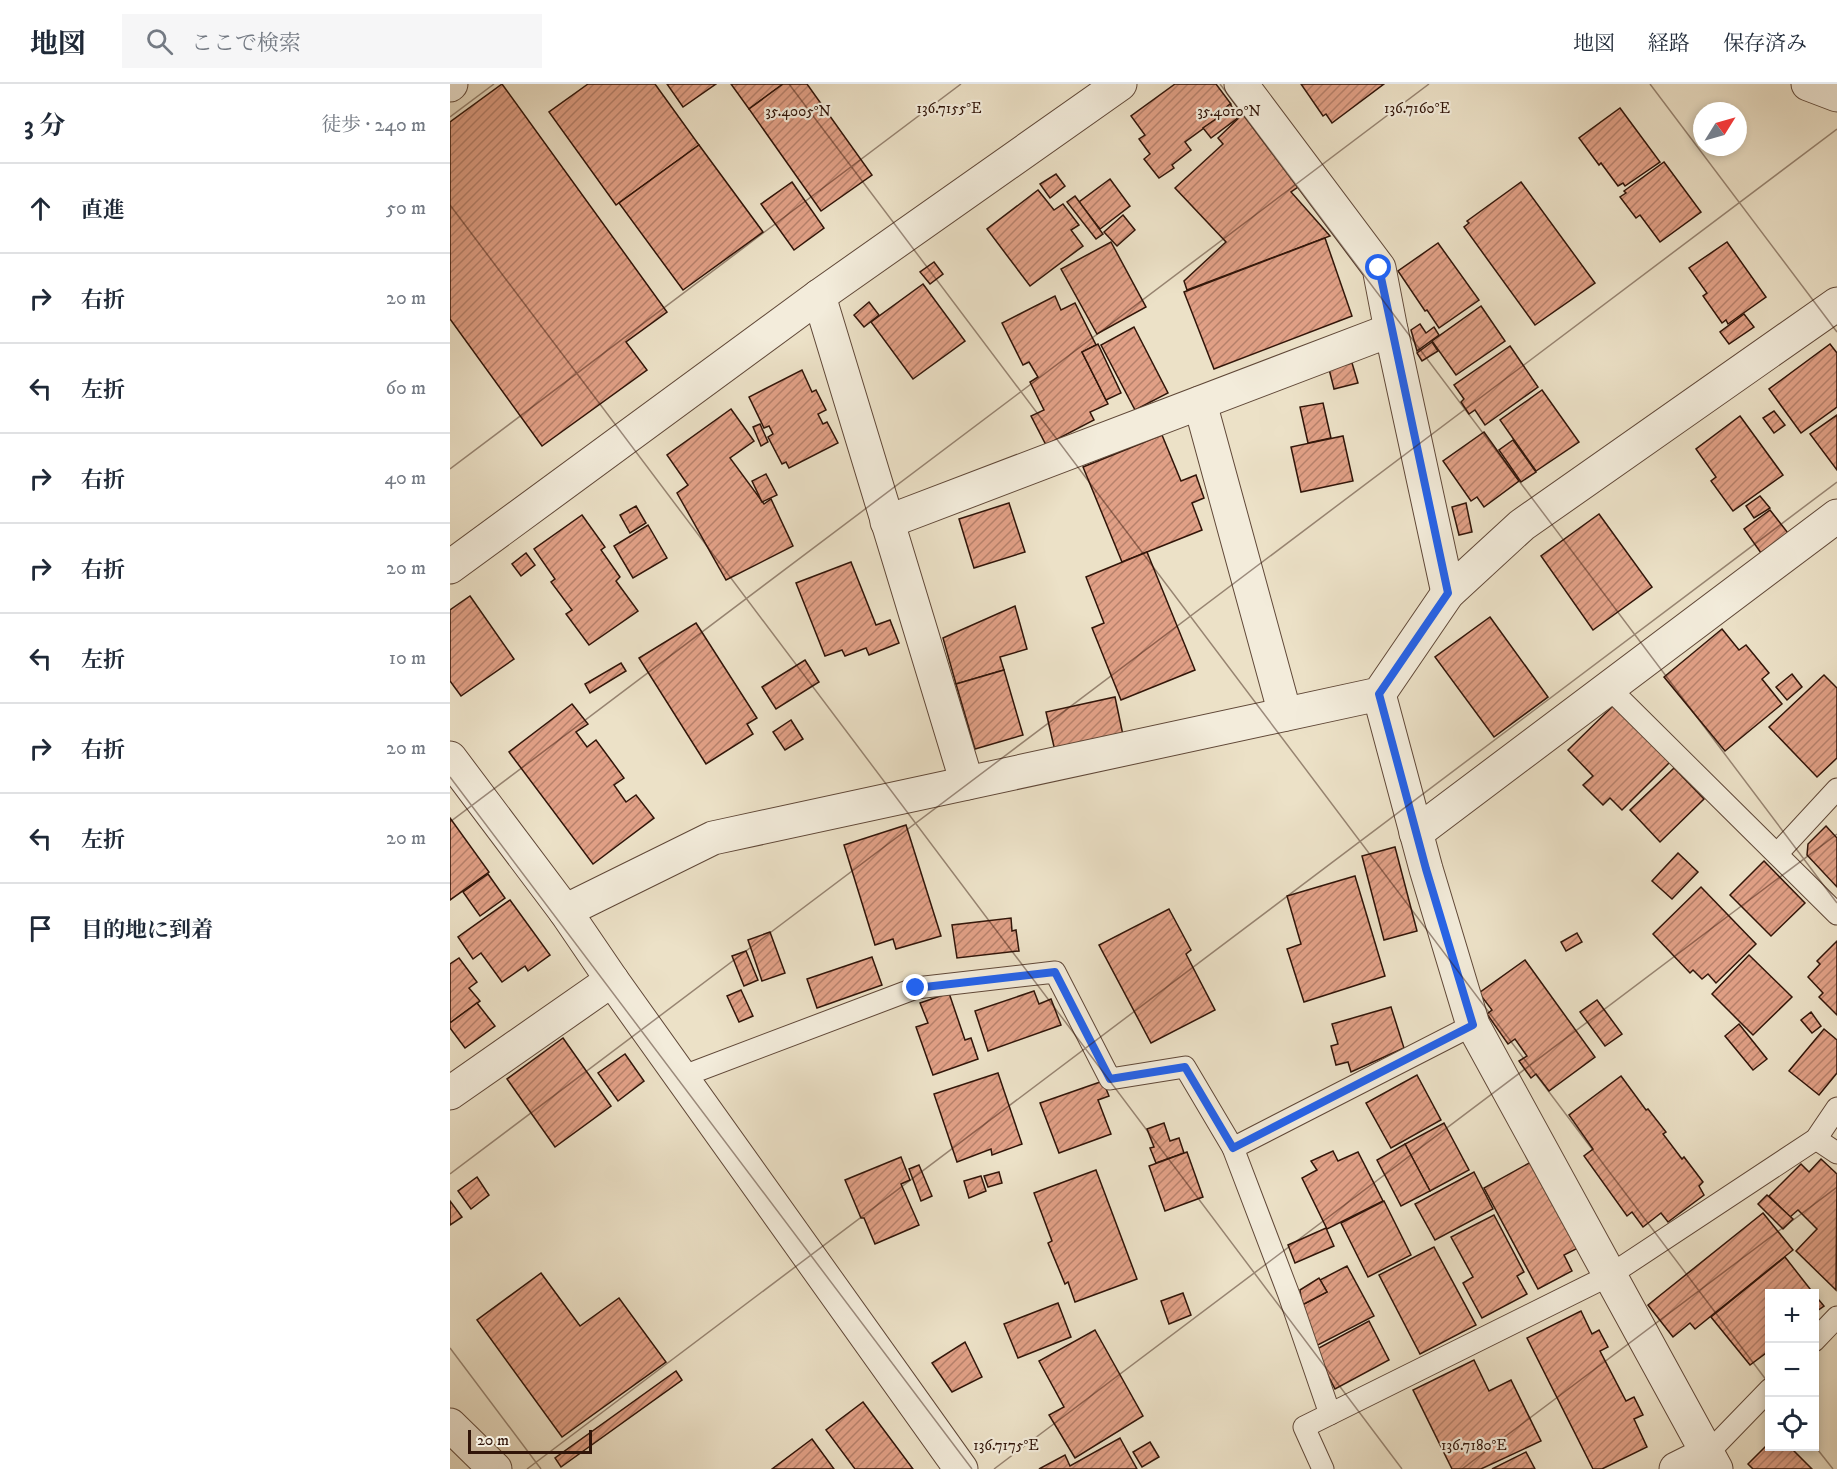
<!DOCTYPE html>
<html lang="ja">
<head>
<meta charset="utf-8">
<style>
  :root { --surface:#fff; --page:#f6f6f7; --text:#1f2937; --muted:#747a83; --line:#e0e1e3 }
  body { margin:0; font-family:"IM FELL DW Pica","Noto Serif JP",serif; background:var(--page); color:var(--text) }
  .controls { position:absolute; right:18px; bottom:18px; display:grid; overflow:hidden; border-radius:0px; box-shadow:0 3px 9px #0003 }
  .controls button { width:54px; height:54px; display:grid; place-items:center; padding:0; border:0; border-bottom:2px solid var(--line); background:var(--surface); color:var(--text); font:30px sans-serif }
  .compass { position:absolute; left:1243px; top:18px; width:54px; height:54px; border-radius:50%; background:var(--surface); box-shadow:0 3px 9px #0003; rotate:53deg }
  .scale { position:absolute; left:18px; bottom:15px; width:124px; box-sizing:border-box; padding-left:6px; border:3px solid #311509; border-top:0; font-size:16px; line-height:21px; white-space:nowrap; color:#311509; -webkit-text-stroke:4px #f3ecdb; paint-order:stroke }
  .stop { position:absolute; width:18px; height:18px; margin:-14px; border:4px solid #2563eb; border-radius:50%; background:#fff }
  .stop.end { background:#2563eb; border-color:#fff; box-shadow:0 2px 6px #0008 }
  .list { margin:0; padding:0; list-style:none }
  h2 { display:flex; justify-content:space-between; align-items:center; height:78px; margin:0; padding:0 24px; font-size:26px }
  h2 small { font-size:20px; font-weight:400; color:var(--muted) }
  .list li { display:grid; grid-template-columns:39px 1fr auto; gap:18px; align-items:center; box-sizing:border-box; height:90px; padding:0 24px; border-top:2px solid var(--line) }
  .list b { display:block; font-size:22px; white-space:nowrap }
  .list em { font-size:20px; font-style:normal; color:var(--muted) }
  .icon { flex:none; width:33px; height:33px; fill:none; stroke:currentColor; stroke-width:2; stroke-linecap:round; stroke-linejoin:round }
  .map { position:relative; flex:none; width:1387px; height:1385px; overflow:hidden }
  header { display:flex; align-items:center; gap:36px; box-sizing:border-box; height:84px; padding:0 30px; background:var(--surface); border-bottom:2px solid var(--line) }
  header strong { font-size:28px }
  nav { display:flex; gap:33px; margin-inline-start:auto; font-size:21px }
  .search { width:420px; height:54px; background:var(--page); display:flex; align-items:center; gap:15px; box-sizing:border-box; padding:0 21px; border-radius:0px; color:var(--muted); font-size:22px }
  main { display:flex }
  aside { flex:1; background:var(--surface) }
  .map>svg:first-child { display:block }
  .building { fill:url(#building-hatch); stroke:#311509; stroke-width:1.5 }
  .lines { fill:none; stroke-linecap:round; stroke-linejoin:round }
  .service-casing { stroke:#604838; stroke-width:23 }
  .minor-casing { stroke:#604838; stroke-width:35 }
  .service { stroke:#f3ecdb; stroke-width:21 }
  .minor { stroke:#f3ecdb; stroke-width:33 }
  .route { stroke:#2563eb; stroke-width:8 }
  .ticks { fill:none; stroke:#311509; stroke-width:1.5; stroke-opacity:0.45 }
  .ticks-label { font-size:15px; text-anchor:middle; fill:#311509; stroke:#f3ecdb; stroke-width:4.5; stroke-linejoin:round; paint-order:stroke }
</style>
</head>
<body>
<header>
<strong>地図</strong>
<div class="search"><svg class="icon" aria-label="search" viewBox="0 0 24 24"><circle cx="10" cy="10" r="6"/><path d="M15 15l6 6"/></svg>ここで検索</div>
<nav><a>地図</a><a>経路</a><a>保存済み</a></nav>
</header>
<main>
<aside>
<h2>3 分<small>徒歩 · 240 m</small></h2>
<ul class="list">
<li><svg class="icon" aria-label="ahead" viewBox="0 0 24 24"><path d="M12 20V5M6 11l6-6 6 6"/></svg><div><b>直進</b></div><em>50 m</em></li>
<li><svg class="icon" aria-label="right" viewBox="0 0 24 24"><path d="M7 20v-9h11M14 6l5 5-5 5"/></svg><div><b>右折</b></div><em>20 m</em></li>
<li><svg class="icon" aria-label="left" viewBox="0 0 24 24"><path d="M17 20v-9H6M10 6l-5 5 5 5"/></svg><div><b>左折</b></div><em>60 m</em></li>
<li><svg class="icon" aria-label="right" viewBox="0 0 24 24"><path d="M7 20v-9h11M14 6l5 5-5 5"/></svg><div><b>右折</b></div><em>40 m</em></li>
<li><svg class="icon" aria-label="right" viewBox="0 0 24 24"><path d="M7 20v-9h11M14 6l5 5-5 5"/></svg><div><b>右折</b></div><em>20 m</em></li>
<li><svg class="icon" aria-label="left" viewBox="0 0 24 24"><path d="M17 20v-9H6M10 6l-5 5 5 5"/></svg><div><b>左折</b></div><em>10 m</em></li>
<li><svg class="icon" aria-label="right" viewBox="0 0 24 24"><path d="M7 20v-9h11M14 6l5 5-5 5"/></svg><div><b>右折</b></div><em>20 m</em></li>
<li><svg class="icon" aria-label="left" viewBox="0 0 24 24"><path d="M17 20v-9H6M10 6l-5 5 5 5"/></svg><div><b>左折</b></div><em>20 m</em></li>
<li><svg class="icon" aria-label="arrive" viewBox="0 0 24 24"><path d="M6 21V4h12l-3 4 3 4H6"/></svg><div><b>目的地に到着</b></div></li>
</ul>
</aside>
<div class="map">
<svg width="1387" height="1385" viewBox="0 0 1387 1385">
  <defs>
    <pattern id="building-hatch" width="6" height="6" patternUnits="userSpaceOnUse" patternTransform="scale(1.5)"><rect width="6" height="6" fill="#e1a086"/><path d="M-1 1l2-2M0 6l6-6M5 7l2-2" fill="none" stroke="#b7816c"/></pattern>
  </defs>
  <rect width="100%" height="100%" fill="#ece1c7"/>
  <filter id="stains"><feTurbulence type="fractalNoise" baseFrequency=".00333" numOctaves="4"/><feColorMatrix values="0 0 0 0 .2 0 0 0 0 .09 0 0 0 0 .02 0 0 0 .5 -.17"/></filter>
  <radialGradient id="worn" r=".72"><stop offset=".6" stop-color="#630" stop-opacity="0"/><stop offset="1" stop-color="#630" stop-opacity=".3"/></radialGradient>
  <g class="building">
    <path d="M52 0 217 228 176 258 197 286 92 362 0 235V38Z"/>
    <path d="M138 0H205L249 61 166 121 99 28Z"/>
    <path d="M217 0H266L233 23Z"/>
    <path d="M281 0H333L299 25Z"/>
    <path d="M333 0H357L422 91 371 127 299 25Z"/>
    <path d="M725 0H766L781 20 774 25 776 28 735 58 741 66 722 81 724 84 709 94 694 75 700 70 689 55 695 51 681 32Z"/>
    <path d="M851 0H934L882 39 876 30 873 32Z"/>
    <path d="M780 20 789 33 761 54 753 44 776 28 774 25Z"/>
    <path d="M1170 24 1210 78 1175 102 1173 99 1168 102 1151 79 1149 81 1129 54Z"/>
    <path d="M796 27 848 103 841 108 880 152 737 206 734 197 776 158 725 104 773 60 768 54Z"/>
    <path d="M249 61 313 148 233 206 169 119Z"/>
    <path d="M1214 78 1251 128 1210 158 1190 131 1186 134 1170 113 1176 109 1174 107Z"/>
    <path d="M606 90 615 102 600 114 590 100Z"/>
    <path d="M660 95 680 122 650 145 629 118Z"/>
    <path d="M342 98 374 144 344 166 311 120Z"/>
    <path d="M1071 98 1145 199 1085 241 1014 143 1019 139 1017 137Z"/>
    <path d="M588 106 604 126 613 120 629 141 621 146 633 162 580 202 537 145Z"/>
    <path d="M625 112 653 150 646 155 617 118Z"/>
    <path d="M673 131 685 146 667 162 654 148Z"/>
    <path d="M875 154 902 232 764 285 734 208Z"/>
    <path d="M661 158 696 223 647 250 611 185Z"/>
    <path d="M1277 158 1316 213 1278 240 1276 236 1272 239 1253 212 1257 209 1239 184Z"/>
    <path d="M988 159 1029 216 989 244 977 226 975 227 948 187Z"/>
    <path d="M484 178 493 190 480 200 470 188Z"/>
    <path d="M473 200 515 257 463 295 421 238Z"/>
    <path d="M605 212 611 226 625 219 646 261 632 268 658 320 640 328 644 336 596 361 581 332 594 326 580 298 588 293 579 278 573 281 552 239Z"/>
    <path d="M419 218 429 231 414 243 404 231Z"/>
    <path d="M1031 222 1055 257 1006 291 982 257Z"/>
    <path d="M1294 230 1304 243 1279 260 1270 248Z"/>
    <path d="M970 240 976 249 984 243 989 251 967 267 961 246Z"/>
    <path d="M684 243 718 309 685 326 651 261Z"/>
    <path d="M982 258 988 267 972 277 967 269Z"/>
    <path d="M648 260 671 309 656 316 632 268Z"/>
    <path d="M1380 260 1387 269V323L1351 349 1319 305Z"/>
    <path d="M1060 262 1088 303 1035 341 1025 326 1019 330 1011 318 1014 315 1004 301Z"/>
    <path d="M902 279 908 299 884 305 879 285Z"/>
    <path d="M352 286 362 308 366 306 376 326 368 330 373 340 377 338 388 359 339 384 336 378 332 380 318 353 323 350 319 342 314 344 299 313Z"/>
    <path d="M1092 306 1129 358 1086 387 1050 336Z"/>
    <path d="M873 319 881 354 858 359 850 323Z"/>
    <path d="M281 325 304 357 280 374 314 420 321 415 343 462 276 496 227 409 238 401 217 371Z"/>
    <path d="M1324 327 1335 341 1324 349 1313 334Z"/>
    <path d="M1387 331V386L1360 350Z"/>
    <path d="M1290 332 1333 391 1283 427 1261 397 1266 393 1246 365Z"/>
    <path d="M310 340 318 358 311 362 303 343Z"/>
    <path d="M1034 348 1069 397 1034 423 1027 413 1021 417 993 377Z"/>
    <path d="M712 351 731 397 746 391 754 414 742 419 752 446 672 478 633 383Z"/>
    <path d="M893 352 903 397 851 408 841 363Z"/>
    <path d="M1063 356 1086 388 1071 398 1049 366Z"/>
    <path d="M316 390 327 411 312 418 302 397Z"/>
    <path d="M1310 412 1320 424 1304 434 1296 422Z"/>
    <path d="M559 419 575 468 524 484 509 435Z"/>
    <path d="M1016 419 1022 448 1009 451 1002 423Z"/>
    <path d="M186 422 196 439 180 449 170 431Z"/>
    <path d="M1320 426 1338 449 1311 469 1294 445Z"/>
    <path d="M1149 430 1202 503 1143 546 1091 472Z"/>
    <path d="M132 431 155 463 151 466 170 493 166 497 188 527 139 561 116 530 122 526 101 498 105 495 84 465Z"/>
    <path d="M198 441 217 474 183 494 164 462Z"/>
    <path d="M697 468 745 586 671 616 642 544 654 539 636 493Z"/>
    <path d="M76 469 85 481 71 492 62 480Z"/>
    <path d="M401 478 426 541 440 536 449 559 419 571 416 564 395 572 392 566 375 572 346 499Z"/>
    <path d="M20 512 64 575 11 612 0 597V526Z"/>
    <path d="M565 522 577 565 550 573 554 586 506 600 493 554Z"/>
    <path d="M1040 533 1098 613 1044 653 985 573Z"/>
    <path d="M246 539 307 634 297 640 303 650 256 680 189 574Z"/>
    <path d="M1272 545 1289 566 1296 561 1319 589 1312 595 1332 620 1275 667 1214 593Z"/>
    <path d="M355 576 369 598 326 625 312 603Z"/>
    <path d="M171 579 176 587 140 609 135 600Z"/>
    <path d="M554 586 573 651 525 665 506 600Z"/>
    <path d="M1342 590 1352 603 1337 616 1326 603Z"/>
    <path d="M1374 591 1387 604V674L1367 693 1319 643Z"/>
    <path d="M665 613 673 651 605 667 596 628Z"/>
    <path d="M1166 619 1221 677 1172 726 1160 714 1153 721 1133 701 1143 692 1118 666Z"/>
    <path d="M122 620 138 640 126 648 137 663 146 656 174 694 164 701 176 718 186 711 204 734 143 780 59 668Z"/>
    <path d="M341 636 353 655 335 666 323 648Z"/>
    <path d="M1224 684 1254 715 1210 758 1180 726Z"/>
    <path d="M0 734 39 788 0 816Z"/>
    <path d="M456 741 491 852 446 865 443 855 425 861 394 761Z"/>
    <path d="M1376 742 1387 754V803L1357 771 1358 760Z"/>
    <path d="M945 763 967 847 934 856 912 772Z"/>
    <path d="M1228 769 1248 788 1222 815 1202 797Z"/>
    <path d="M1314 777 1355 819 1321 852 1280 811Z"/>
    <path d="M38 790 55 814 30 832 13 808Z"/>
    <path d="M905 792 935 892 854 918 837 865 851 860 837 812Z"/>
    <path d="M1251 803 1306 860 1266 899 1258 890 1252 895 1243 886 1240 889 1203 850Z"/>
    <path d="M60 816 100 871 78 887 75 882 52 898 31 869 23 875 8 853Z"/>
    <path d="M719 825 741 866 736 870 765 926 701 959 649 861Z"/>
    <path d="M561 834 562 847 566 846 569 867 507 874 502 841Z"/>
    <path d="M320 848 335 889 312 897 298 856Z"/>
    <path d="M1127 849 1132 858 1116 867 1111 858Z"/>
    <path d="M1387 857V931L1369 913 1373 909 1358 893 1370 880 1367 877Z"/>
    <path d="M296 867 308 896 294 902 282 872Z"/>
    <path d="M1299 871 1342 913 1303 951 1262 910Z"/>
    <path d="M422 873 432 901 367 924 357 895Z"/>
    <path d="M9 874 27 898 19 904 30 917 0 939V880Z"/>
    <path d="M1075 876 1145 973 1099 1007 1086 990 1081 994 1069 977 1077 972 1065 955 1058 960 1037 930 1042 926 1029 909Z"/>
    <path d="M291 906 303 932 289 938 277 912Z"/>
    <path d="M584 907 589 920 601 915 611 941 538 967 525 927Z"/>
    <path d="M499 909 515 956 521 954 528 975 483 991 466 943 478 939 470 919Z"/>
    <path d="M1147 916 1172 950 1155 962 1130 928Z"/>
    <path d="M27 919 45 942 15 964 0 944V939Z"/>
    <path d="M941 923 954 964 901 988 898 978 886 981 881 962 888 960 882 940Z"/>
    <path d="M1361 928 1371 942 1362 949 1351 936Z"/>
    <path d="M1289 940 1317 975 1303 986 1275 952Z"/>
    <path d="M1374 945 1387 956V989L1369 1011 1339 987Z"/>
    <path d="M113 954 161 1022 105 1063 57 995Z"/>
    <path d="M175 970 194 997 168 1017 148 989Z"/>
    <path d="M548 989 572 1060 542 1071 541 1065 507 1078 484 1010Z"/>
    <path d="M967 991 991 1036 941 1064 916 1019Z"/>
    <path d="M1171 992 1196 1026 1198 1025 1216 1048 1213 1050 1232 1075 1234 1073 1253 1098 1249 1102 1254 1111 1218 1138 1211 1129 1193 1143 1182 1128 1177 1132 1134 1072 1143 1065 1119 1031Z"/>
    <path d="M653 997 659 1012 648 1016 661 1050 609 1069 590 1019Z"/>
    <path d="M714 1039 720 1057 729 1054 734 1069 706 1079 700 1064 704 1063 697 1045Z"/>
    <path d="M994 1039 1019 1086 980 1107 955 1060Z"/>
    <path d="M955 1060 980 1107 951 1122 927 1076Z"/>
    <path d="M883 1067 888 1077 908 1068 933 1117 877 1145 852 1094 867 1086 861 1077Z"/>
    <path d="M737 1068 753 1113 715 1127 699 1082Z"/>
    <path d="M451 1073 460 1096 451 1100 469 1141 425 1160 414 1134H411L395 1096Z"/>
    <path d="M1371 1075 1387 1090 1386 1206 1346 1167 1367 1145 1348 1126 1340 1133 1319 1112 1351 1080 1359 1088Z"/>
    <path d="M1081 1078 1128 1164 1114 1171 1122 1187 1088 1205 1034 1104Z"/>
    <path d="M469 1081 482 1112 471 1117 459 1085Z"/>
    <path d="M646 1086 687 1195 625 1218 618 1198 615 1200 598 1159 602 1157 584 1109Z"/>
    <path d="M549 1088 552 1099 538 1103 534 1092Z"/>
    <path d="M1024 1088 1043 1125 985 1156 965 1120Z"/>
    <path d="M531 1092 536 1107 519 1114 514 1097Z"/>
    <path d="M27 1093 39 1111 21 1125 8 1107Z"/>
    <path d="M1317 1111 1343 1135 1333 1145 1308 1120Z"/>
    <path d="M0 1117 12 1133 0 1141Z"/>
    <path d="M934 1117 961 1171 918 1193 891 1139Z"/>
    <path d="M1313 1129 1343 1166 1245 1245 1240 1239 1223 1253 1198 1221Z"/>
    <path d="M1044 1131 1074 1188 1067 1192 1077 1210 1032 1234 1013 1199 1023 1193 1001 1153Z"/>
    <path d="M876 1144 884 1162 845 1179 838 1161Z"/>
    <path d="M984 1163 1026 1241 970 1270 929 1191Z"/>
    <path d="M1335 1173 1364 1210H1320V1266L1300 1281 1261 1233Z"/>
    <path d="M897 1182 924 1232 864 1263 852 1221 877 1208 870 1196Z"/>
    <path d="M91 1189 130 1242 169 1214 216 1278 112 1353 27 1236Z"/>
    <path d="M869 1194 877 1208 852 1221 850 1206Z"/>
    <path d="M733 1209 741 1231 719 1240 711 1217Z"/>
    <path d="M1364 1210 1374 1222 1364 1229Z"/>
    <path d="M608 1219 621 1253 568 1274 554 1240Z"/>
    <path d="M1131 1227 1142 1250 1149 1246 1158 1263 1150 1267 1176 1317 1184 1313 1193 1331 1184 1335 1197 1363 1152 1385H1143L1077 1254Z"/>
    <path d="M919 1237 939 1276 885 1305 865 1266Z"/>
    <path d="M645 1246 693 1332 625 1374 599 1331 614 1323 589 1277Z"/>
    <path d="M515 1258 532 1293 502 1308 482 1279Z"/>
    <path d="M1024 1276 1039 1307 1061 1296 1091 1357 1031 1385H1002L963 1306Z"/>
    <path d="M226 1287 232 1296 111 1383 105 1374Z"/>
    <path d="M413 1318 463 1385H405L376 1346Z"/>
    <path d="M670 1354 687 1385H589L615 1371 620 1382Z"/>
    <path d="M362 1355 384 1385H322Z"/>
    <path d="M700 1358 709 1373 692 1383 683 1368Z"/>
    <path d="M1320 1358V1362H1339L1362 1385H1303L1298 1380Z"/>
    <path d="M1076 1368 1085 1385H1042Z"/>
  </g>
  <g class="lines">
    <g class="service-casing">
      <g id="service">
        <path d="M1159 604 1387 830"/>
        <path d="M1327 770 1387 705"/>
        <path d="M231 993 466 904 605 888 660 995 735 983 783 1064"/>
        <path d="M1366 1055 1387 1069"/>
        <path d="M1364 1257 1387 1233"/>
        <path d="M880 1330 839 1211 783 1064 1023 941"/>
        <path d="M1258 1369 1320 1305"/>
        <path d="M873 1385 854 1343 1160 1191 1366 1055 1387 1024"/>
      </g>
    </g>
    <g class="minor-casing">
      <g id="minor">
        <path d="M791 0 929 184 941 246"/>
        <path d="M1358 0 1387 11"/>
        <path d="M0 1 1 0"/>
        <path d="M369 212 517 699"/>
        <path d="M750 319 835 630"/>
        <path d="M437 438 941 246 998 509"/>
        <path d="M0 483 369 212 670 0"/>
        <path d="M929 610 976 785 1023 941 1266 1385"/>
        <path d="M0 674 115 827 162 896 511 1385"/>
        <path d="M966 749 1387 432"/>
        <path d="M115 827 263 754 929 610 998 509 1072 441 1387 220"/>
        <path d="M0 1009 162 896"/>
        <path d="M0 1341 45 1385"/>
        <path d="M1226 1385 1258 1369"/>
      </g>
    </g>
    <use href="#service" class="service"/>
    <use href="#minor" class="minor"/>
  </g>
  <g class="lines">
    <path class="route" d="M466 904 605 888 660 995 735 983 783 1064 1023 941 976 785 929 610 998 509 929 184"/>
  </g>
  <path class="ticks" d="M339 0 1320 1301M770 0 1387 819M1200 0 1387 248M0 33 44 0M0 121 952 1385M0 385 511 0M0 693 522 1385M0 738 979 0M0 1090 1387 45M0 1264 91 1385M1364 1361 1383 1385M77 1385 1387 398M544 1385 1387 750M1012 1385 1387 1103"/>
  <g class="ticks-label">
    <text x="499" y="29">136.7155°E</text>
    <text x="967" y="29">136.7160°E</text>
    <text x="348" y="32">35.4005°N</text>
    <text x="779" y="32">35.4010°N</text>
    <text x="556" y="1366">136.7175°E</text>
    <text x="1024" y="1366">136.7180°E</text>
  </g>
  <rect width="100%" height="100%" filter="url(#stains)"/>
  <rect width="100%" height="100%" fill="url(#worn)"/>
</svg>
<div class="controls">
<button>+</button>
<button>−</button>
<button><svg class="icon" aria-label="locate" viewBox="0 0 24 24"><circle cx="12" cy="12" r="6"/><path d="M12 2v4M12 18v4M2 12h4M18 12h4"/></svg></button>
</div>
<svg class="compass" viewBox="-18 -18 36 36"><path d="M0-13l5 13h-10z" fill="#e53935"/><path d="M0 13l5-13h-10z" fill="#747a83"/></svg>
<div class="scale">20 m</div>
<div class="stop" style="left:929px;top:184px"></div>
<div class="stop end" style="left:466px;top:904px"></div>
</div>
</main>
</body>
</html>
